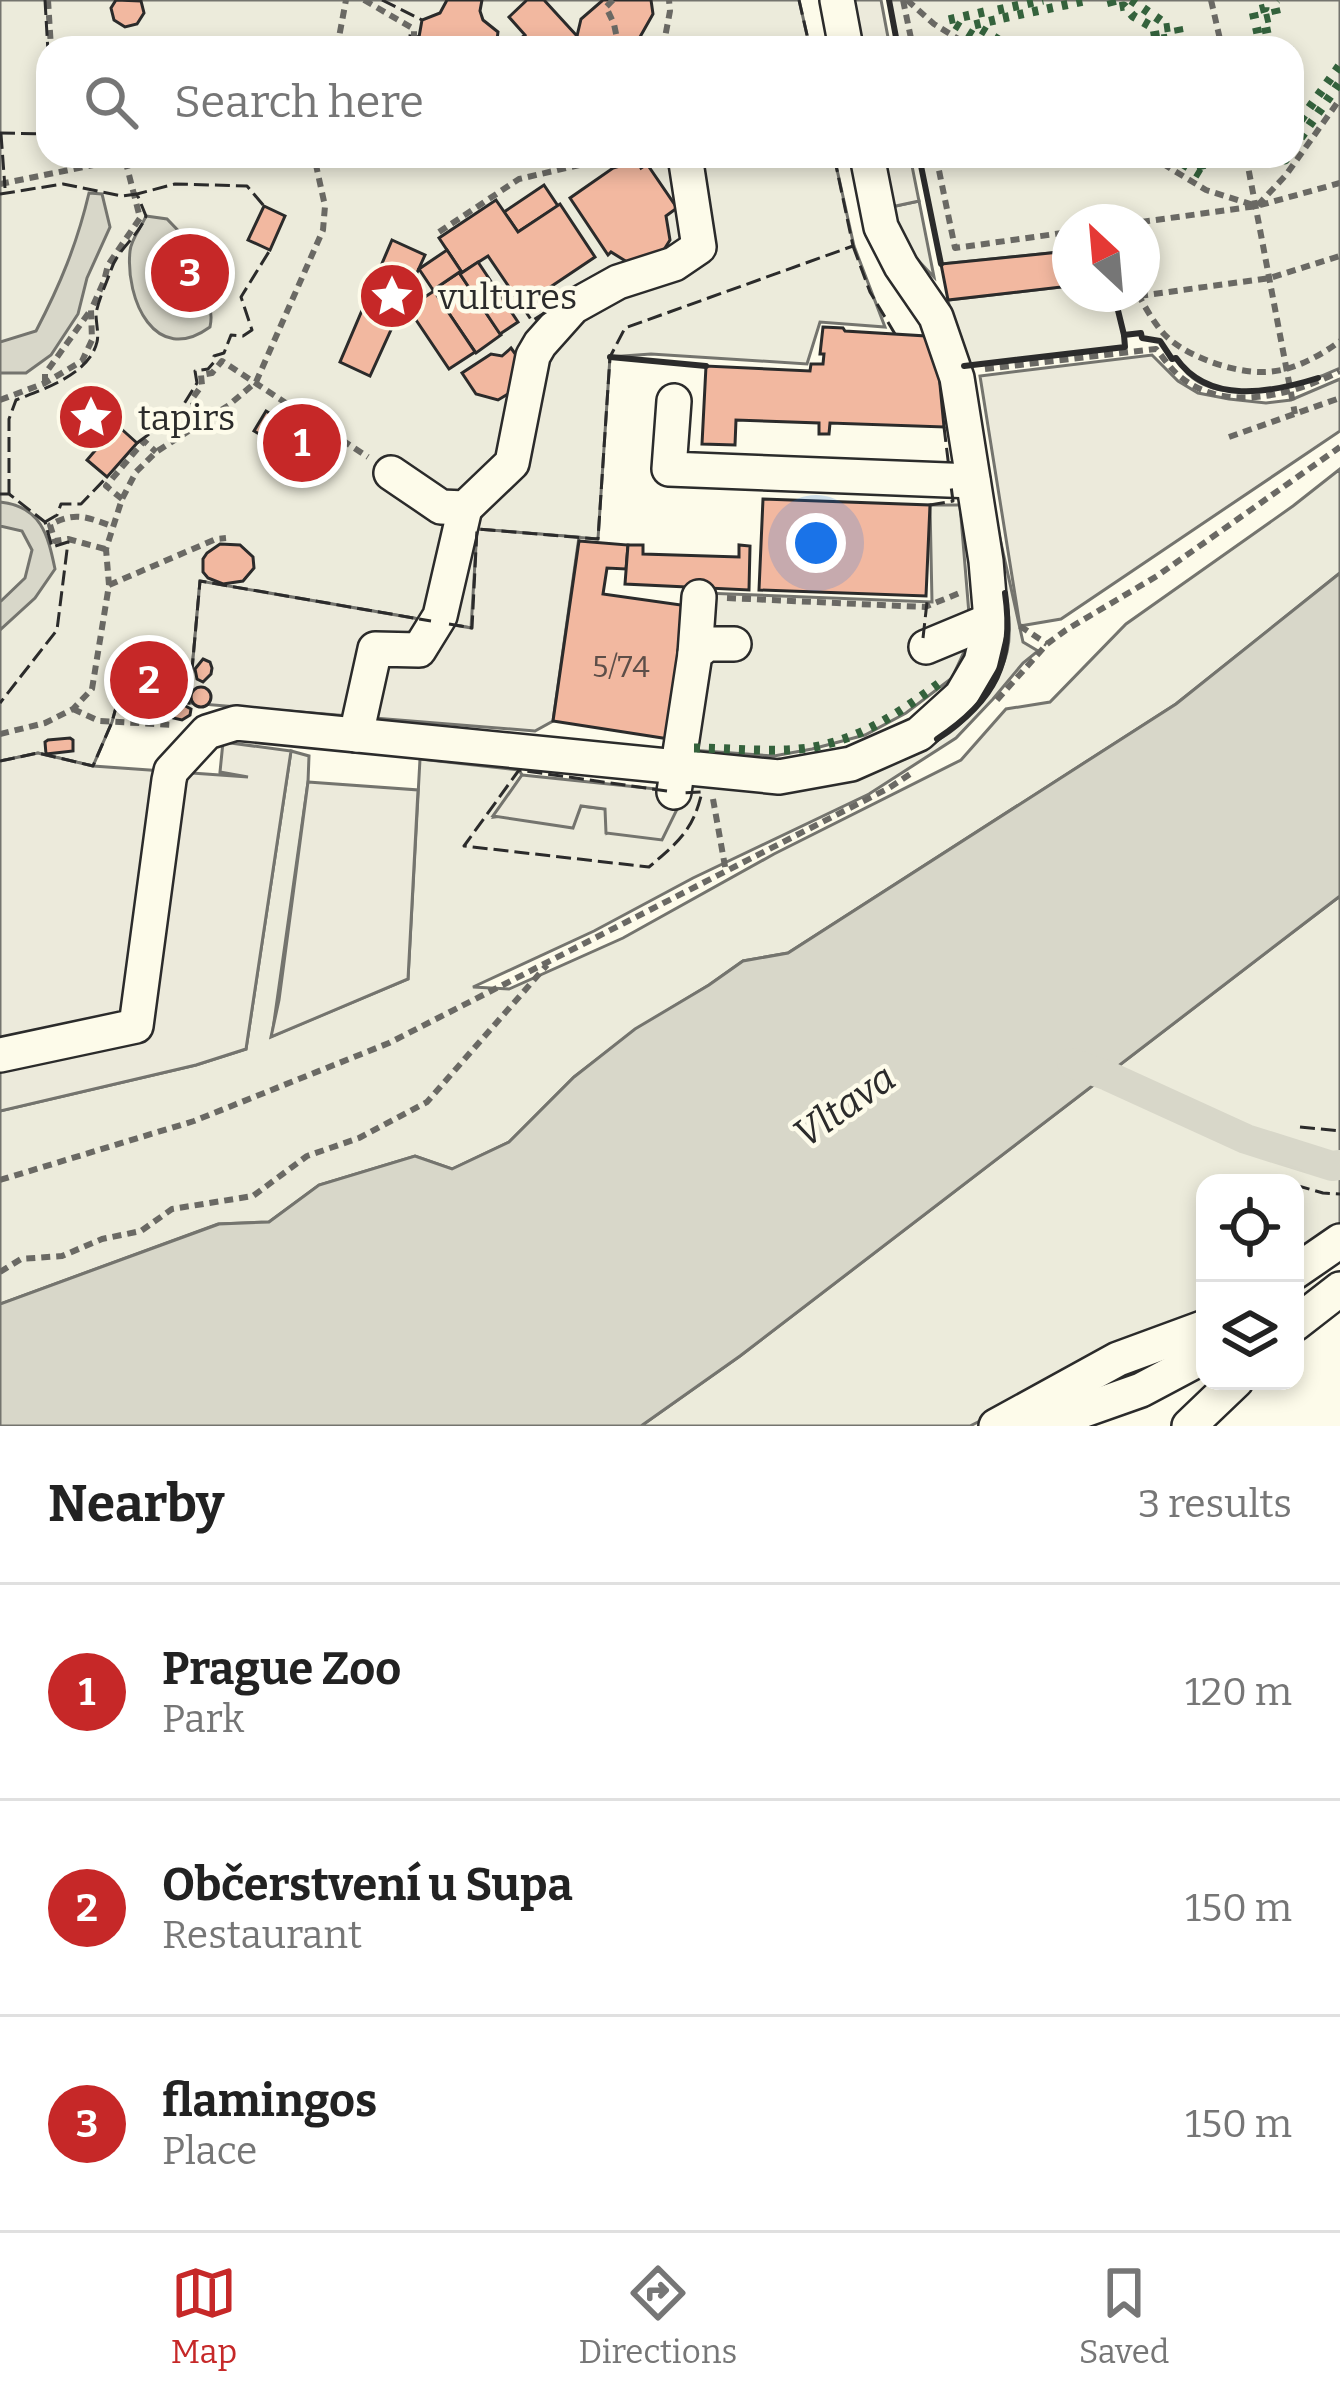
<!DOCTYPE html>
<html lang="en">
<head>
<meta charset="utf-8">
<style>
  :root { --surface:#fff; --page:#f6f6f6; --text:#222; --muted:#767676; --line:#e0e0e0; --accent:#c62828 }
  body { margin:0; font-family:Bitter,serif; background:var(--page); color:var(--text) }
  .controls { position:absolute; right:36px; bottom:36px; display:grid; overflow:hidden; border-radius:24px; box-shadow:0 6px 18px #0003 }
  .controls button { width:108px; height:108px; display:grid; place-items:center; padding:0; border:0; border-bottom:3px solid var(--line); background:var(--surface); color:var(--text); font:60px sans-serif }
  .compass { position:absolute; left:1052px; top:204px; width:108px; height:108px; border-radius:50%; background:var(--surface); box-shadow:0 6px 18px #0003; rotate:334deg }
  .you { position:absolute; left:816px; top:543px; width:42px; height:42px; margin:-30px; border:9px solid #fff; border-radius:50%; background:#1a73e8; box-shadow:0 0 0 18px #1a73e833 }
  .badge { display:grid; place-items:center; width:78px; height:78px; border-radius:50%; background:var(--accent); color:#fff; font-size:39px; font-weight:700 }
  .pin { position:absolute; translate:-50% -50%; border:6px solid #fff; box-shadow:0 3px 12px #0006 }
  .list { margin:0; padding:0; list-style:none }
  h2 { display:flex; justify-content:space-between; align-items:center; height:156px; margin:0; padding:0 48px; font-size:51px }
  h2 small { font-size:39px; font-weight:400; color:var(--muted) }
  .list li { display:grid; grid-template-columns:78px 1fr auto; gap:36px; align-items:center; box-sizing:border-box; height:216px; padding:0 48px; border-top:3px solid var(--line) }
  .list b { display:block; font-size:45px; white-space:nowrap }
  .list p { margin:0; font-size:39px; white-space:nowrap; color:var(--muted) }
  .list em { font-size:39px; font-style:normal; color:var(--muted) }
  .icon { flex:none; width:66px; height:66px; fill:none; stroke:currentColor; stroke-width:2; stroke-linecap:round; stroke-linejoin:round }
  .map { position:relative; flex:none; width:1340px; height:1426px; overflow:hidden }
  .search { position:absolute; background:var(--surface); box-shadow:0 6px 18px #0003; left:36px; right:36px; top:36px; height:132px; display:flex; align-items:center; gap:30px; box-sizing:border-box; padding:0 42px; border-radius:36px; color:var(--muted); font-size:45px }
  .sheet { height:804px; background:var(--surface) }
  nav { display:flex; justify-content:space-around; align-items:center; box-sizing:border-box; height:168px; border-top:3px solid var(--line); background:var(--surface); font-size:33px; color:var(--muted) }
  nav a { display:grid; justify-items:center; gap:6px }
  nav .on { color:var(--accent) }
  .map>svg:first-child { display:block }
  .green { fill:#ecebdb; stroke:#74746e; stroke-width:3 }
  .parking { fill:#eceadb; stroke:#74746e; stroke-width:3 }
  .water { fill:#d8d7c9; stroke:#74746e; stroke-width:3 }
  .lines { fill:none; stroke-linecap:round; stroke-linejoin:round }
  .canal { stroke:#d8d7c9; stroke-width:30 }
  .building { fill:#f2b8a0; stroke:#2b2b2b; stroke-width:3 }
  .minor-casing { stroke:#2b2b2b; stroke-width:38 }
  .path { stroke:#6a6964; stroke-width:6; stroke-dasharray:9 6; stroke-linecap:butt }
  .minor { stroke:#fdfbea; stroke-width:33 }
  .hedge { stroke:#34623c; stroke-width:9; stroke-dasharray:6 9; stroke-linecap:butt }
  .fence { stroke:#2b2b2b; stroke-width:3; stroke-dasharray:15 6; stroke-linecap:butt }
  .wall { stroke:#2b2b2b; stroke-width:6 }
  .labels { text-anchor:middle; stroke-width:9; stroke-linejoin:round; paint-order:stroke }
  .number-label { font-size:30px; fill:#5d4e48 }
  .poi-label { font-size:36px; fill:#2b2b2b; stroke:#fdfbea; text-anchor:start }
  .water-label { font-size:39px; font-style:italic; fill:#2b2b2b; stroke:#fdfbea }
</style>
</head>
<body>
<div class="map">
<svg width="1340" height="1426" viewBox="0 0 1340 1426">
  <rect width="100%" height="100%" fill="#fdfbea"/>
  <g class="green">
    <path d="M0 0H799L810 48H48V156H834L854 246 885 327 820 322 807 364 651 354 610 357 598 539 477 529 472 628 200 582 189 703 120 693 112 722 93 766 38 753 0 761Z"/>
    <path d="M889 0H1340V368C1302 386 1223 408 1188 374 1186 372 1178 361 1176 358L1172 359 1160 341 1142 338 1141 333 1125 335V347L962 367 948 300 1070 286V294H1142V222H1070V251L941 264 919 156H1292V48H898Z"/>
    <path d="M919 201 934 277C913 256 895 236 891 207Z"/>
    <path d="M1340 469V573L1176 704 788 953 743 961 709 985 635 1030 574 1077 509 1142 452 1169 415 1156 319 1185 269 1222 218 1224 0 1304V1111L196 1065 246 1049 291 751 309 756 308 782 272 1036 408 979 420 759 519 770 522 775 494 817 581 806 606 809 607 833 686 791 689 787C745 773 805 767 861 757 881 754 906 754 925 746 960 733 998 689 1007 652 1017 609 992 567 997 525L1023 642 1038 651 1023 663 993 699 956 738 869 794 693 878 594 931 473 987 509 989 623 938 774 854 961 760 1006 709 1050 702 1126 624 1293 506Z"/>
    <path d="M930 505H960L970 626 964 652 952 678 906 713 865 735 812 749 774 756 690 750 703 637 704 593 932 602Z"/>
    <path d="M1340 896V1254L1295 1274V1183H1205V1313L1119 1351 970 1426H641L740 1356Z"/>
  </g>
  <g class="parking">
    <path d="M849 0H881L890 48H859Z"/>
    <path d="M881 156H910L919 201 891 207Z"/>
    <path d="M1152 355 1178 381 1198 393 1229 399 1266 403 1291 400 1340 379V431L1061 619 1020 626 980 376Z"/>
    <path d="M477 529 579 537 553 721 535 731 189 703 200 581 471 628Z"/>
    <path d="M223 742 291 751 246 1049 196 1065 0 1111V761L38 753 93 766 248 777 220 772Z"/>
    <path d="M522 775 666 790 686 791 662 840 606 833 605 809 581 806 573 828 493 816Z"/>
    <path d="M308 782 418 790 408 979 271 1037 279 1000Z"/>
  </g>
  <g class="water">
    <path d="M89 193 102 194 110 227 87 278 78 314 51 355 26 373H0V342L36 331C60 285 77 244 89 193Z"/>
    <path d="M146 216 167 219 194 247 181 254 169 277 172 282C196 287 216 298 210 327 155 367 125 299 130 251 131 239 141 228 146 216Z"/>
    <path d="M0 502C41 506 48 535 55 569L35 598 0 630V602L25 578 32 550 22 531 0 526Z"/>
    <path d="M1340 573V896L740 1356 641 1426H0V1304L219 1224 269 1222 319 1185 415 1156 452 1169 509 1142 574 1077 635 1029 709 985 743 961 788 953 1176 704Z"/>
  </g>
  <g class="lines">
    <path class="canal" d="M1072 1063 1108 1076 1246 1139 1332 1166 1340 1165"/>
  </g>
  <g class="building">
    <path d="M116 0 141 1 144 13 137 24 125 27 114 20 111 8Z"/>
    <path d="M447 0H482L480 11 483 20 498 32 496 48H411L409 46 410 36 419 37 422 20 440 13Z"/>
    <path d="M527 0H544L588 48H521L520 39 525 35 509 17Z"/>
    <path d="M603 0H651L653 14 636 44 588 48 577 36 581 19Z"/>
    <path d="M637 161 641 168 647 164 677 208 666 216 670 240 657 261 632 265 611 252 608 255 570 198 613 168Z"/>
    <path d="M544 185 558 206 518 232 504 212Z"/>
    <path d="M496 200 518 232 560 204 595 257 522 306 488 256 460 274 501 335 476 353 433 290 461 271 439 238Z"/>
    <path d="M264 206 285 216 270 250 248 240Z"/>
    <path d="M392 240 425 255 370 376 340 362Z"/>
    <path d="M447 250 461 271 433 290 419 269Z"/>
    <path d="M1070 251V286L948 300 941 264Z"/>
    <path d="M478 262 518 322 500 334 460 274Z"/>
    <path d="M434 291 475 352 449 369 408 308Z"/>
    <path d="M823 327 843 328 845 331 926 336 939 374 944 427 830 423 829 434H819V423L736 420 735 445 702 444 706 366 810 371 811 364H823L824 354H820Z"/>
    <path d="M511 348 524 366 518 388 498 400 476 394 462 373 491 354 502 356Z"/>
    <path d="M266 411 287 424 278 439 302 454 311 441 331 454 320 472 305 463 299 473 261 450 268 439 254 431Z"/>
    <path d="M117 425 137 443 107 477 87 460Z"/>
    <path d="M763 499 930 505 926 596 759 590Z"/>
    <path d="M579 541 628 545 626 569 607 568 603 594 688 606 669 739 553 721Z"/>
    <path d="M220 544 240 545 253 557 254 568 243 581 223 584 208 578 203 572V559L207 553Z"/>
    <path d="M628 545H643V554L739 557V545L750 546 749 590 625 584Z"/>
    <path d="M203 659 210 662 212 668 211 674 203 682 197 679 195 669Z"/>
    <path d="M150 665 166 667 169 673 165 685 149 694 132 690 129 681 131 676Z"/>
    <circle cx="201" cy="697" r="10"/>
    <path d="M139 696 157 701 160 705 159 713 145 718 128 712 124 704 126 700Z"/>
    <path d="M178 702 191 709 190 715 182 720 173 718 167 712 169 705Z"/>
    <path d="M70 738 73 740V751L46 754 45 742 48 740Z"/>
  </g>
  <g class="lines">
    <g class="minor-casing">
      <g id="minor">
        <path d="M837 0 846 48"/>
        <path d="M674 401 669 469 973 481"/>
        <path d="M391 473 441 507 465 508 512 463 533 356 540 344 573 307 618 282 674 264 699 247 685 156"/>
        <path d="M926 647 991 620"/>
        <path d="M695 654 699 597"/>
        <path d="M356 735 375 649 419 650 440 616 465 508"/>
        <path d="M674 792 695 654 707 644H734"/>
        <path d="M0 1055 136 1026 169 780 171 771 207 732 236 723 779 777 851 764 919 734 961 696 981 662 991 620 986 561 957 378 936 317 901 266 881 227 867 156"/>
        <path d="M1295 1272 1340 1241"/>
        <path d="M1295 1324 1340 1289"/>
        <path d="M996 1426 1118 1359 1205 1327"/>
        <path d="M1039 1426 1141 1390 1205 1356"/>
        <path d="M1189 1426 1236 1381"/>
      </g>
    </g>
    <g class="path">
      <path d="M48 0 51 48"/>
      <path d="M364 0 414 29V36"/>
      <path d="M613 0 606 7 614 24 619 48"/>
      <path d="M903 0 913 48"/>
      <path d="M907 0 934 24 973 48"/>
      <path d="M1211 0 1222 48"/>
      <path d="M337 48 346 0"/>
      <path d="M663 48 670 11 669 0"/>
      <path d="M936 156 955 248 1070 232"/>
      <path d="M1150 156 1206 190 1257 206 1286 175 1340 99"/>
      <path d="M1246 156 1295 414"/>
      <path d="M0 184 138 156"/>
      <path d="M1141 222 1257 206 1340 183"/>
      <path d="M439 232 519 179 618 156"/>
      <path d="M1138 294C1145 307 1154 323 1164 334 1185 356 1231 372 1261 372 1289 373 1319 357 1340 341"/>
      <path d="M1139 296 1270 278 1340 256"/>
      <path d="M985 369 1156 349C1162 356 1168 365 1175 372 1219 415 1292 396 1340 371"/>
      <path d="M45 383V374L90 311"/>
      <path d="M0 400 45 383 82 361 92 340 91 310 104 281 108 265 140 218 125 159"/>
      <path d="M200 425 192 399 202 385 201 375 212 373 222 361 368 457"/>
      <path d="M1229 437 1340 398"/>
      <path d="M122 499 106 486 144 441 156 452"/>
      <path d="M105 549 68 539 55 541 50 525C75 511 86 517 112 526"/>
      <path d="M109 585 216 539 226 538"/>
      <path d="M727 598 925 607 962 592"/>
      <path d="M1020 626 1047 644"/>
      <path d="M997 700 1047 644 1066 630 1157 576 1340 447"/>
      <path d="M73 709 99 721 175 725"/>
      <path d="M0 734 45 723 73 709 92 689 109 585 106 549 122 499 136 472 156 452 229 405 256 382 323 230 325 206 314 156"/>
      <path d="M713 799 726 872"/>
      <path d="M0 1180 194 1121 389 1043 889 788 910 774"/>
      <path d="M0 1272 21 1259 62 1256 102 1239 141 1231 172 1209 253 1196 307 1156 359 1138 427 1102 547 965"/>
    </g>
    <use href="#minor" class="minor"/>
    <g class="hedge">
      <path d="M1111 0 1113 8 1124 6 1133 16 1154 28 1156 40 1168 38 1170 48"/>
      <path d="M1131 0 1163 22 1164 28 1178 26 1182 48"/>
      <path d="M998 10 1043 0"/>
      <path d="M984 12 948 20 994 48"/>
      <path d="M1003 18 1089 0"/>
      <path d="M995 20 974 25 1012 48"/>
      <path d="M1261 48 1253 11 1265 8V0"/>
      <path d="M1270 48 1264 19 1277 16 1274 3 1277 0"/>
      <path d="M1292 132 1340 65"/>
      <path d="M1292 150 1340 82"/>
      <path d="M1170 156 1203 176 1199 156"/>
      <path d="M1284 156 1285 160 1288 156"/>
      <path d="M694 748C731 748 771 753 808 748 860 740 901 712 942 681"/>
    </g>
    <g class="fence">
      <path d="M45 0 48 52"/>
      <path d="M382 0 422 20"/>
      <path d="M799 0 810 48"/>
      <path d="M0 133 48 134"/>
      <path d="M1 134 5 188"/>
      <path d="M0 194 63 184 122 196 137 194"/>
      <path d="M853 246 870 292 895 334"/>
      <path d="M522 306 532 321 555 306"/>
      <path d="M944 427 949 468"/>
      <path d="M137 443 179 412 197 383 195 371 208 369 214 362V356L224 353 231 335 243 336 252 330 241 297 270 250"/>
      <path d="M0 494H9L45 522 52 547 68 542 57 630 0 703"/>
      <path d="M9 494V419L16 400C43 389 89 375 97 342 99 334 96 323 96 314 98 301 106 284 111 270 117 250 138 237 146 216L137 194 175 184 247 186 264 206"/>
      <path d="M930 505 953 501 951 486"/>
      <path d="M45 522 57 515 61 504H81L107 477"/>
      <path d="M449 624 472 628 477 529 598 539 610 357 625 328 853 246 834 156"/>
      <path d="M923 638 927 602"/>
      <path d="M0 761 38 753 93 766 112 722 120 693 189 703 200 581 431 621"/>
      <path d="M667 791 519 770 464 846 649 867C678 842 693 831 702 792L681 793"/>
      <path d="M1300 1127 1340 1131"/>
      <path d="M1276 1178 1289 1183"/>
      <path d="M1295 1185 1323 1193 1340 1194"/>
    </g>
    <g class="wall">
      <path d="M889 0 898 48"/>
      <path d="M919 156 941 264"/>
      <path d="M1114 294 1124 335"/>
      <path d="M610 357 706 366"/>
      <path d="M964 366 1125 347 1124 335 1141 333 1142 338 1160 341 1172 359 1176 358C1209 405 1270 393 1318 378"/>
      <path d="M937 739C995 701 1015 662 1005 593"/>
    </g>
  </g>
  <defs>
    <g id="sight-disc" transform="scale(3.45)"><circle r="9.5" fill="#c62828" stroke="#fdfbea"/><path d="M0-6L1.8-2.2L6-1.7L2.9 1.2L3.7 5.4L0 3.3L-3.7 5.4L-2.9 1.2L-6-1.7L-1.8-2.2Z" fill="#fff"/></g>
  </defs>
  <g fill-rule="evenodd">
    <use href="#sight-disc" x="392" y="296"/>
    <use href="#sight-disc" x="91" y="417"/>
  </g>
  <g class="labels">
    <g class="number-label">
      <text x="621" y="677">5/74</text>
    </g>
    <g class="poi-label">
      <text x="438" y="309">vultures</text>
      <text x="138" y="430">tapirs</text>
    </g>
    <g class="water-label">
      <text transform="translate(844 1105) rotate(-35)" y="14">Vltava</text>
    </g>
  </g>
</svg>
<div class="controls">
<button><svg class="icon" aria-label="locate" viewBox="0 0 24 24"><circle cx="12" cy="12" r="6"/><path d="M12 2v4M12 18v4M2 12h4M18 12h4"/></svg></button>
<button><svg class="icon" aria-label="layers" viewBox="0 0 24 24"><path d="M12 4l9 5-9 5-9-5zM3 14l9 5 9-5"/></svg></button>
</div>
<svg class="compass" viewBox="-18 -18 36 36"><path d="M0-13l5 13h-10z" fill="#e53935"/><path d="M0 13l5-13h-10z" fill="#767676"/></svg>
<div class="you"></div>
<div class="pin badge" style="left:302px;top:443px">1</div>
<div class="pin badge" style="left:149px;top:680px">2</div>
<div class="pin badge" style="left:190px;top:273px">3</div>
<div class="search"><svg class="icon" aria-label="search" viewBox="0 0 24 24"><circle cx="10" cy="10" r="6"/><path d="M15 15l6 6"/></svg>Search here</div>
</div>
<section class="sheet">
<h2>Nearby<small>3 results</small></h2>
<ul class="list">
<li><span class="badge">1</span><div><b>Prague Zoo</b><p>Park</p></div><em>120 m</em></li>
<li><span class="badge">2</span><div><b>Občerstvení u Supa</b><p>Restaurant</p></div><em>150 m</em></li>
<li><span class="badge">3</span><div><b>flamingos</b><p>Place</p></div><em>150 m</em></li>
</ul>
</section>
<nav>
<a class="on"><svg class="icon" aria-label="map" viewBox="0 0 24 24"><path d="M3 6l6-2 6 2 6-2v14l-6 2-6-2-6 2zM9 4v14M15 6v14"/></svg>Map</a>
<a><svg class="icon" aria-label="directions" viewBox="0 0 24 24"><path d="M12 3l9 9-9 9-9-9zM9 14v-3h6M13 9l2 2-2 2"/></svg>Directions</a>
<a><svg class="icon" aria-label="saved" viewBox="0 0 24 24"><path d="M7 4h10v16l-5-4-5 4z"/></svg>Saved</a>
</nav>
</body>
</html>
